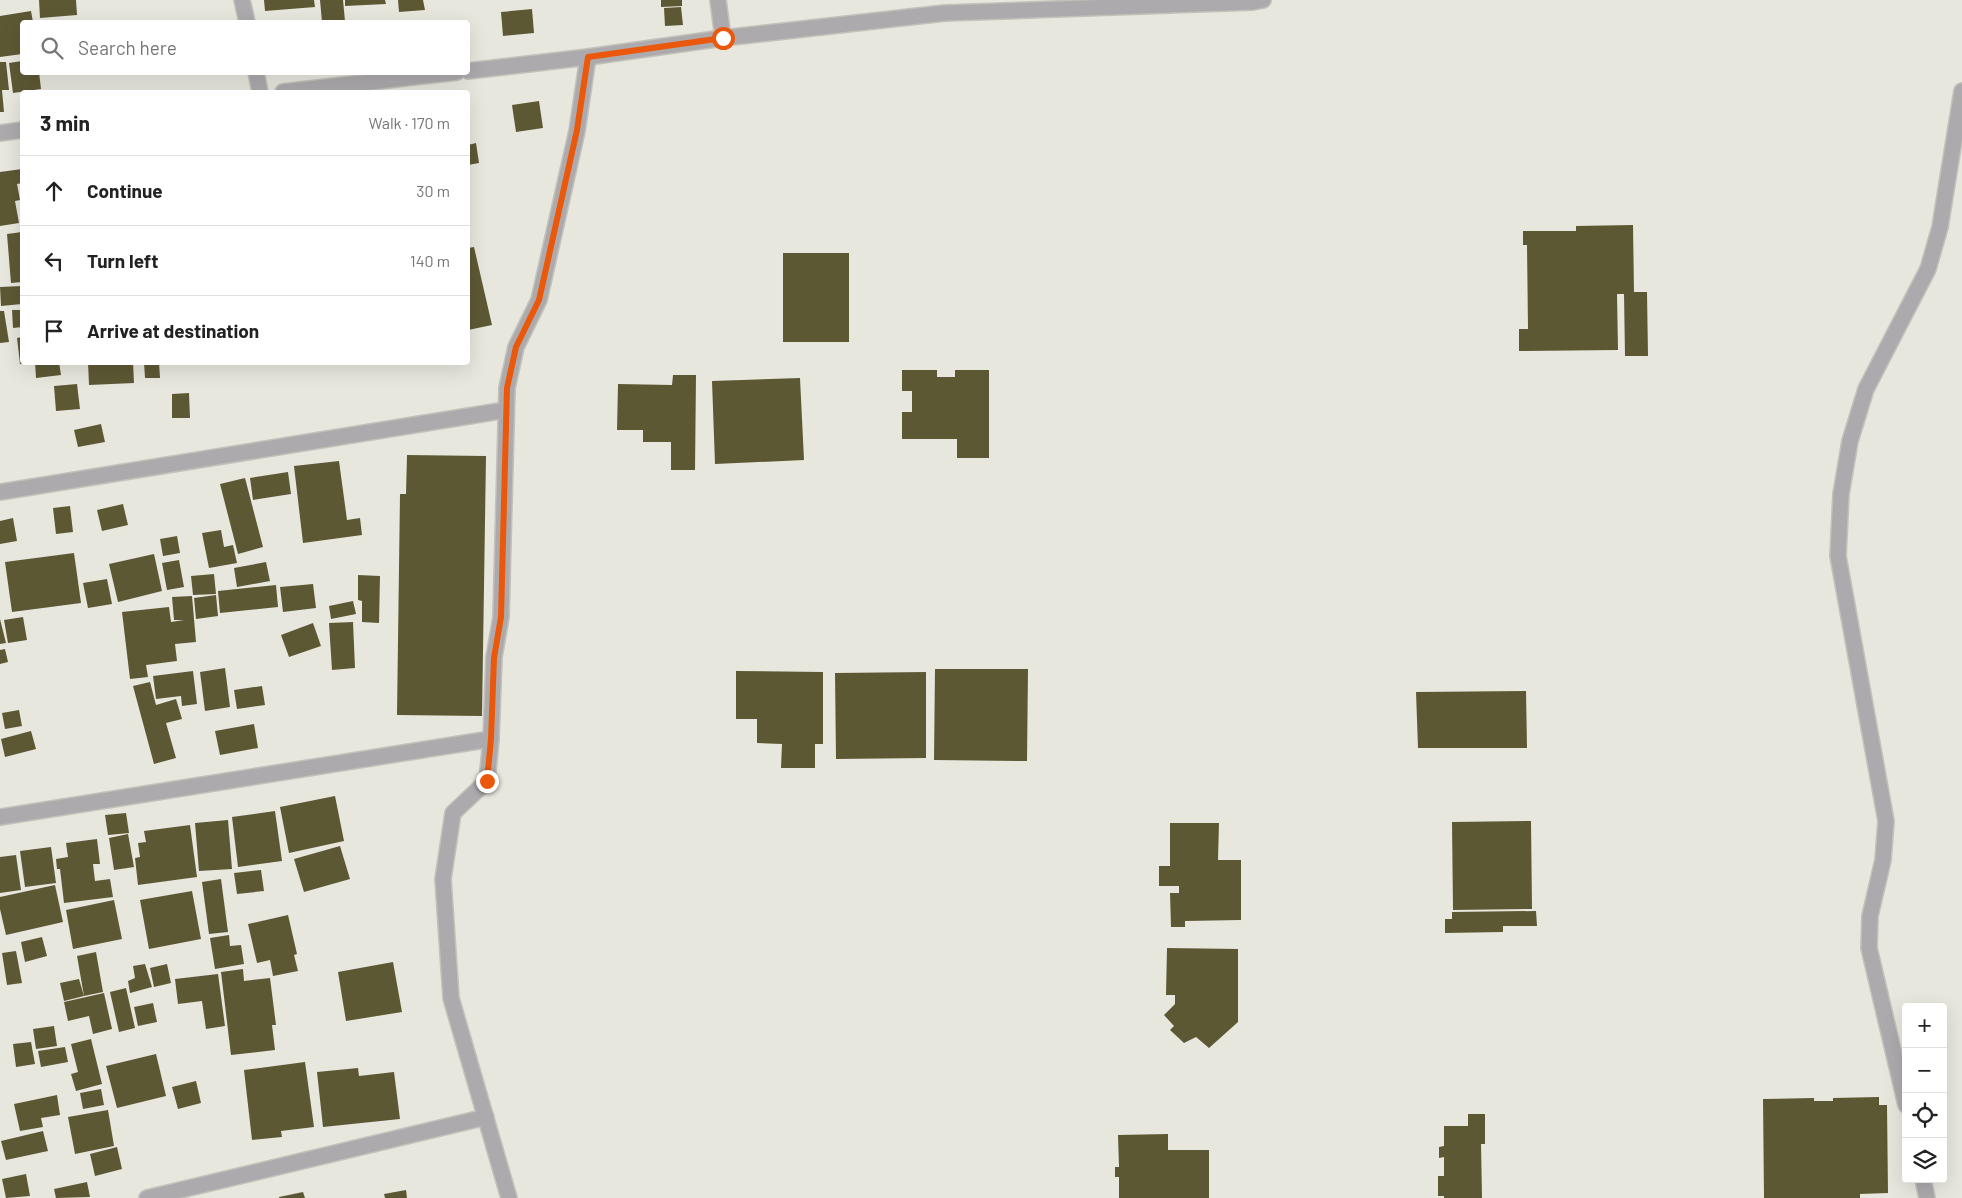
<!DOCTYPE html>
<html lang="en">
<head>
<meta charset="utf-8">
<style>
  :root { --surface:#fff; --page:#f6f6f6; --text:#222; --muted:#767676; --line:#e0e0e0 }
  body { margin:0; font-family:Barlow,sans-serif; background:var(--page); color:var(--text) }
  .controls { position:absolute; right:15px; bottom:15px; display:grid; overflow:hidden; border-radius:5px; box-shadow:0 5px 20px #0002 }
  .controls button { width:45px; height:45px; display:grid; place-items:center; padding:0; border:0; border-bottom:1px solid var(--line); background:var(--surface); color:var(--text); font:25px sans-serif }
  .stop { position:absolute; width:15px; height:15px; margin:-11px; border:4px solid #ea580c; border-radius:50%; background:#fff }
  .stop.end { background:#ea580c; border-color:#fff; box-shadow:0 1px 5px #0008 }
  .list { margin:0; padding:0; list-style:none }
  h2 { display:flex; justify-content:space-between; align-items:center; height:65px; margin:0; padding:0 20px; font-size:21px }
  h2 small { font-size:16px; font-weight:400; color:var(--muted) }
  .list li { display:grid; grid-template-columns:32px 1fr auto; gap:15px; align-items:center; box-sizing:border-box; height:70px; padding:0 20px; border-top:1px solid var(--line) }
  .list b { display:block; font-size:19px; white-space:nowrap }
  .list em { font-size:16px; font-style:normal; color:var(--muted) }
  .icon { flex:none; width:28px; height:28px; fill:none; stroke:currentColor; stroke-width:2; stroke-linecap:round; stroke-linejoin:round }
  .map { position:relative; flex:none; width:1962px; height:1198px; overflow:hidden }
  .search { position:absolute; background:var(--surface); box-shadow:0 5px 20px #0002; left:20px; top:20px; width:450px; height:55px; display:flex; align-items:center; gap:12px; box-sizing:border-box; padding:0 18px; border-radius:5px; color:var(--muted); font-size:19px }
  .panel { position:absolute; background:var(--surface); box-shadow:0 5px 20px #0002; left:20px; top:90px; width:450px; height:275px; border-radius:5px }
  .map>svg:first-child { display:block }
  .building { fill:#5d5834 }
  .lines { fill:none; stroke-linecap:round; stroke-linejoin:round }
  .minor-casing { stroke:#c3c2ba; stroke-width:18 }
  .minor { stroke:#adaaad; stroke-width:15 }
  .route { stroke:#ea580c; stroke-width:6 }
</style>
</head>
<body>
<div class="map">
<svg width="1962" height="1198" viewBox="0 0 1962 1198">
  <rect width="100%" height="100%" fill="#e8e7de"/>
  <g class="building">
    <path d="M39 0H76L77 15 40 18Z"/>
    <path d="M264 0H314L315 7 265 11Z"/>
    <path d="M320 0H343L345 21 322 22Z"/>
    <path d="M345 0H385L386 4 345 6Z"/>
    <path d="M398 0H423L425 10 399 12Z"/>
    <path d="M661 0H682V6L661 7Z"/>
    <path d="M681 7 683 25 665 26 664 8Z"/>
    <path d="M532 9 534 33 503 36 501 12Z"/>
    <path d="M31 11 33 22H22V54L0 57V16Z"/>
    <path d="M22 61V72H39L41 89 13 93 9 63Z"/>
    <path d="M0 62H6L9 90H2L4 112H0Z"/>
    <path d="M539 101 543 128 516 132 512 105Z"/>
    <path d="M476 143 479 163 468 165V145Z"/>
    <path d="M22 169V183L17 184 20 200 15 201 19 223 0 226V172Z"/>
    <path d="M1633 225 1634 292H1647L1648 356H1625L1624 294H1617L1618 350 1519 351V329H1528L1527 245H1523V231H1576V226Z"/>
    <path d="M22 232V282L11 283 7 234Z"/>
    <path d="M474 247 492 325 468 330V248Z"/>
    <rect x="783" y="253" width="66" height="89"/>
    <path d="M22 286V304L1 306 0 287Z"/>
    <path d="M12 310H22V327L13 328Z"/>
    <path d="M0 311H4L9 342 0 343Z"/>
    <path d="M22 337V364H20L17 338Z"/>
    <path d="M35 362H59L61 375 36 378Z"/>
    <path d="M88 362H133L134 383 89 385Z"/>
    <path d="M144 362H159L160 378H145Z"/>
    <path d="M902 370H937V377H955V370H989V458H957V439H902V412H912V391H902Z"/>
    <path d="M673 375H696L695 470H671V442H643V430H617L618 384 672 385Z"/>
    <path d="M800 378 804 460 715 464 712 381Z"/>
    <path d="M77 384 80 409 56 411 54 386Z"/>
    <path d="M189 393 190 418H172V394Z"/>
    <path d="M101 424 105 442 78 447 74 430Z"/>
    <path d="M407 455 486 456 482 716 397 715 400 494H406Z"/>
    <path d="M339 461 347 520 360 518 362 535 303 543 294 466Z"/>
    <path d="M288 472 291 494 253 500 250 478Z"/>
    <path d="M245 478 263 547 238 554 220 484Z"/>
    <path d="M123 504 128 525 102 531 97 510Z"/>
    <path d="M70 506 73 532 56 534 53 508Z"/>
    <path d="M13 518 17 541 0 544V521Z"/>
    <path d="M221 530 224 547 233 545 237 563 209 568 202 533Z"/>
    <path d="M177 536 180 553 163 556 160 539Z"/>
    <path d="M74 553 81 603 12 612 5 562Z"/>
    <path d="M154 554 162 591 118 602 109 564Z"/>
    <path d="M179 560 184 587 167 590 162 563Z"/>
    <path d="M266 562 270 581 237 587 234 568Z"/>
    <path d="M214 574 216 594 193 595 191 576Z"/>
    <path d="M358 575 380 576 379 623 362 622V601L358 600Z"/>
    <path d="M107 579 112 604 88 608 83 583Z"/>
    <path d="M313 584 316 608 283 612 280 587Z"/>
    <path d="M276 585 278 607 220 613 218 591Z"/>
    <path d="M216 595 218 616 196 619 194 598Z"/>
    <path d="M192 596 196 642 175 644 177 661 146 665 148 677 130 679 122 612 169 607 171 622 184 620H174L172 597Z"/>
    <path d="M353 601 356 614 331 619 329 606Z"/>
    <path d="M23 617 27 640 8 643 4 620Z"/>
    <path d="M0 619 6 643 0 644Z"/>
    <path d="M353 622 355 668 332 670 329 623Z"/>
    <path d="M313 623 321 646 289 657 281 635Z"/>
    <path d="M5 649 8 662 0 664V650Z"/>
    <path d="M225 668 230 707 205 711 200 672Z"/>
    <path d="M935 669H1028L1027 761 934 760Z"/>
    <path d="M193 671 197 704 182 706 181 696 156 699 153 676Z"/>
    <path d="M736 671 823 672V744H815V768H781L782 744 757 743V719H736Z"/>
    <path d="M926 672V758L836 759 835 673Z"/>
    <path d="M150 682 156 705 176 699 182 719 166 723 176 758 154 764 133 686Z"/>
    <path d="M262 686 265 705 237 709 234 690Z"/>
    <path d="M1526 691 1527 748H1418L1416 692Z"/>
    <path d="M19 710 22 726 5 729 2 713Z"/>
    <path d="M254 724 258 748 220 755 215 731Z"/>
    <path d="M31 731 36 749 5 757 1 739Z"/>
    <path d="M335 796 344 841 289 853 280 807Z"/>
    <path d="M275 811 282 861 238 867 232 817Z"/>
    <path d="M126 813 129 833 108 835 105 815Z"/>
    <path d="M228 820 232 869 199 871 195 823Z"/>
    <path d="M1531 821 1532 909 1453 910 1452 822Z"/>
    <path d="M1170 823H1219L1218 860H1241V920L1185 921V927H1171L1170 893H1179V886H1159V866H1170Z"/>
    <path d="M190 825 197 877 138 885 135 858 140 857 138 843 146 842 144 831Z"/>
    <path d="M128 834 134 867 114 870 109 838Z"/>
    <path d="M97 839 100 864H93L95 881 110 879 113 897 64 903 60 869H57L56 859 68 857 66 843Z"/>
    <path d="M340 846 350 879 304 892 294 859Z"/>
    <path d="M51 847 56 883 25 887 20 851Z"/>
    <path d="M16 855 21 890 0 893V857Z"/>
    <path d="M261 870 264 891 237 894 234 873Z"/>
    <path d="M221 879 228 932 209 934 202 882Z"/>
    <path d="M55 885 63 922 6 935 0 909V897Z"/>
    <path d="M192 891 201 939 149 949 140 900Z"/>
    <path d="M114 900 122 939 73 949 66 910Z"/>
    <path d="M1536 911 1537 926H1503V932L1445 933V919H1452V912Z"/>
    <path d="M288 915 297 954 294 955 298 971 273 976 270 960 257 963 248 924Z"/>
    <path d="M229 935 230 946 241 945 244 964 215 969 210 938Z"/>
    <path d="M42 937 47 956 25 962 21 942Z"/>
    <path d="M1167 948 1238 949V1022L1209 1048 1196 1037 1184 1043 1170 1030 1174 1026 1164 1015 1175 1004V995H1166Z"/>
    <path d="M16 951 22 983 7 985 2 953Z"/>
    <path d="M96 952 103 992 84 996 77 956Z"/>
    <path d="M393 962 402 1012 346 1021 338 972Z"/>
    <path d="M145 964 152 987 130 993 128 981 135 978 133 966Z"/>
    <path d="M167 964 171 983 154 987 150 968Z"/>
    <path d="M243 969 244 981 270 978 276 1025H272L275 1050 231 1055 221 972Z"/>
    <path d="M218 974 225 1026 206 1029 202 1001 178 1004 175 979Z"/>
    <path d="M79 979 84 996 64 1001 60 983Z"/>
    <path d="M126 988 135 1028 119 1032 110 992Z"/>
    <path d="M104 993 112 1029 93 1034 89 1016 68 1021 64 1002Z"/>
    <path d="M153 1003 157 1022 138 1026 134 1007Z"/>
    <path d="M54 1026 57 1046 36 1049 33 1029Z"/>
    <path d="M91 1039 102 1084 76 1091 71 1074 78 1072 71 1044Z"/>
    <path d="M31 1042 35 1064 16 1067 13 1044Z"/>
    <path d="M65 1047 68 1062 41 1067 38 1051Z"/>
    <path d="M156 1054 166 1096 117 1108 106 1066Z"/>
    <path d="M305 1062 314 1127 281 1131 282 1137 252 1140 244 1070Z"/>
    <path d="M358 1068 359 1076 394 1072 400 1119 323 1127 317 1072Z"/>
    <path d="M196 1081 201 1103 178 1109 172 1087Z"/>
    <path d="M101 1089 104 1105 83 1109 80 1093Z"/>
    <path d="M57 1095 60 1115 41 1118 43 1127 20 1131 14 1104Z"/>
    <path d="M1879 1097V1105H1887L1888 1193 1860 1194V1198H1764L1763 1099 1814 1098V1101H1833V1098Z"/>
    <path d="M108 1110 114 1146 75 1154 68 1117Z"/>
    <path d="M1468 1114H1485V1144H1481L1482 1198H1444V1196H1438V1176H1444V1157L1439 1158V1147L1444 1146V1126H1468Z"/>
    <path d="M43 1131 48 1151 6 1160 1 1141Z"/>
    <path d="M1168 1134V1150H1209V1198H1119V1177H1115V1167H1119L1118 1135Z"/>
    <path d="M117 1147 122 1169 95 1176 90 1154Z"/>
    <path d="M26 1174 30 1196 6 1198 2 1179Z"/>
    <path d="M87 1182 90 1197 56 1198 54 1189Z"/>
    <path d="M406 1190 407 1198H385L384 1194Z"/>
    <path d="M303 1192 305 1198H279V1197Z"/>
  </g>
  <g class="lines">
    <g class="minor-casing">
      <g id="minor">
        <path d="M242 0 247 22"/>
        <path d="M718 0 723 38"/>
        <path d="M468 71 588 57 723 38 945 13 1253 2 1263 0"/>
        <path d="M256 72 260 92"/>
        <path d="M283 92 457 72"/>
        <path d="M0 133 22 130"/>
        <path d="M0 492 506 410"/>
        <path d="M0 817 491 739"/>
        <path d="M1906 1105 1869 948 1870 916 1883 860 1886 821 1838 556 1841 494 1850 441 1866 389 1928 269 1940 227 1962 91"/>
        <path d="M1923 1179 1927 1198"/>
        <path d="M147 1198 486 1117"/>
        <path d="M509 1198 451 998 443 879 453 813 487 781 491 739 494 657 501 617 507 388 516 347 539 300 577 131 588 57"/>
      </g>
    </g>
    <use href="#minor" class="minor"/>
  </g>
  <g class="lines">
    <path class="route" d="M487 781 491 739 494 658 501 617 507 388 516 347 539 300 577 130 588 57 723 38"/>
  </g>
</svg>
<div class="controls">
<button>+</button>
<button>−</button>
<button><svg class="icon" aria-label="locate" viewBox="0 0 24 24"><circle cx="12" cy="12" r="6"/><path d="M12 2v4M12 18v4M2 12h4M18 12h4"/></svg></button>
<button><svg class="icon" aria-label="layers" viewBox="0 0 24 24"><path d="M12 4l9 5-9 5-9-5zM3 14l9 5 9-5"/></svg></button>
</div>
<div class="stop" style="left:723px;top:38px"></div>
<div class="stop end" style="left:487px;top:781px"></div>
<div class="search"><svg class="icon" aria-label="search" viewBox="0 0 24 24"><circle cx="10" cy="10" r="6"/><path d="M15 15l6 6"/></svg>Search here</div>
<section class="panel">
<h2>3 min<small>Walk · 170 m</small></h2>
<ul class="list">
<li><svg class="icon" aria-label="ahead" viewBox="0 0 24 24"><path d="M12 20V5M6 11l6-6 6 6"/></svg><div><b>Continue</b></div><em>30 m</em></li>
<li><svg class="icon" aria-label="left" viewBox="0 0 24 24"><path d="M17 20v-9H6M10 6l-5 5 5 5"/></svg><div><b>Turn left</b></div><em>140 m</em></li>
<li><svg class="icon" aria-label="arrive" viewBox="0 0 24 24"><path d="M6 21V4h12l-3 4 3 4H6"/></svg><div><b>Arrive at destination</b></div></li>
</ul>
</section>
</div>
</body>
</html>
